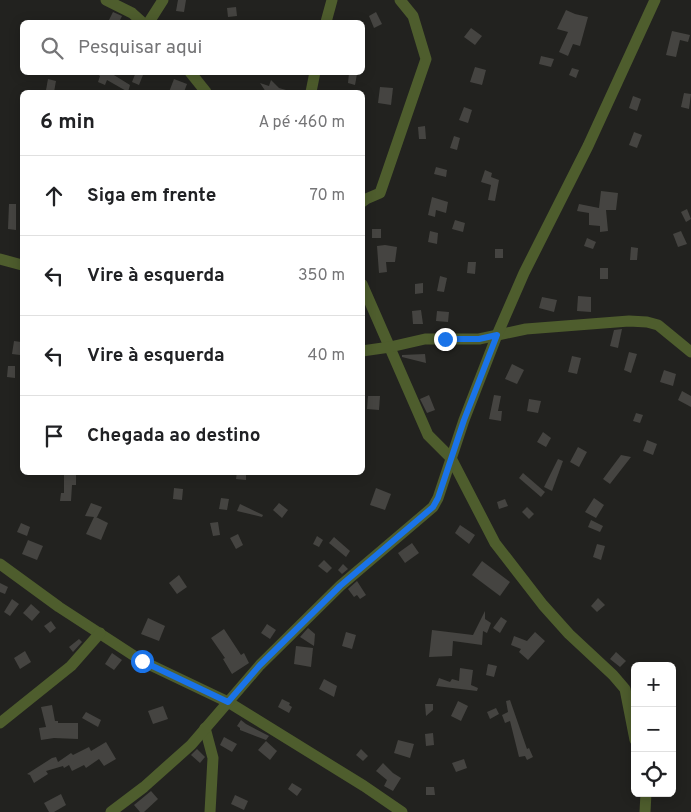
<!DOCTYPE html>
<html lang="pt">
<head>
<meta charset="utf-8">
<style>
  :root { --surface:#fff; --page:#f6f6f6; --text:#202124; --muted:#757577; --line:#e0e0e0 }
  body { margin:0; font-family:Overpass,sans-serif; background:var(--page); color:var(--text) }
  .controls { position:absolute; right:15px; bottom:15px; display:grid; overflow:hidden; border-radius:8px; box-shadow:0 2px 12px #0003 }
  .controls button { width:45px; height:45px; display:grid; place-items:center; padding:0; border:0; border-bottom:1px solid var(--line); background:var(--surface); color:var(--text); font:25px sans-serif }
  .stop { position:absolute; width:15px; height:15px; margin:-11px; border:4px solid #1a73e8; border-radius:50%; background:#fff }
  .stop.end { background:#1a73e8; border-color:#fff; box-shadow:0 1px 5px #0008 }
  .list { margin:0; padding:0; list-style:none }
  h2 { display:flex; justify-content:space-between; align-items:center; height:65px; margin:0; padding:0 20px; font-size:21px }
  h2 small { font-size:16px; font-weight:400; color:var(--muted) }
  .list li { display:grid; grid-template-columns:32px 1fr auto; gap:15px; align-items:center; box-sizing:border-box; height:80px; padding:0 20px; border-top:1px solid var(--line) }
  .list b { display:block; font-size:19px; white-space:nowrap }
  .list em { font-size:16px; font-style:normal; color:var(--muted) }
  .icon { flex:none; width:28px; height:28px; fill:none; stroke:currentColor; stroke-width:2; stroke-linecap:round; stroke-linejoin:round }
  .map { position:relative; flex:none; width:691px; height:812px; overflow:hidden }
  .search { position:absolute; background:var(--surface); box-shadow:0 2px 12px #0003; left:20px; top:20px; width:345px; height:55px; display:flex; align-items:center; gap:12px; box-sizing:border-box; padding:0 18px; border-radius:8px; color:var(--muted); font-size:19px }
  .panel { position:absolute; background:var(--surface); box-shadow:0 2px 12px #0003; left:20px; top:90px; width:345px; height:385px; border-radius:8px }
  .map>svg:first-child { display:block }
  .building { fill:#454441 }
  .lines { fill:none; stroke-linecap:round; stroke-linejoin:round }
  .minor { stroke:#4e5d2d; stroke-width:11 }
  .route { stroke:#1a73e8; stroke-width:6 }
</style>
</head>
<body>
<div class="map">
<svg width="691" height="812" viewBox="0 0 691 812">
  <rect width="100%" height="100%" fill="#22221f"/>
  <g class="building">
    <path d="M178 0H186L184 12 176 11Z"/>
    <path d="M236 7 237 16 228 17 227 8Z"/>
    <path d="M566 10 575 14 588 17 580 46 573 44 568 56 559 52 568 32 557 29Z"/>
    <path d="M113 12 122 16 119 22H108Z"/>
    <path d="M376 12 382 24 374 28 369 16Z"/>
    <path d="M471 28 482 36 475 45 464 37Z"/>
    <path d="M672 31 690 35 688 42 680 40 676 57 666 55Z"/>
    <path d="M541 56 554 59 551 67 539 64Z"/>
    <path d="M475 67 486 70 482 85 470 82Z"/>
    <path d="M572 68 579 70 576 78 569 75Z"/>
    <path d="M94 72H109L130 85 128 92 107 80 105 85 98 82 100 76Z"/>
    <path d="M136 72 143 75 139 85 132 82Z"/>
    <path d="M349 73 357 74 355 85 348 83Z"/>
    <path d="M48 79 56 81 54 92 46 90Z"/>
    <path d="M174 79 187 84 184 92H169Z"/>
    <path d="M271 80 279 88 286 90V92H266L260 83 269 86Z"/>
    <path d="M380 87 393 88 391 105 378 103Z"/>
    <path d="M684 93 691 94 689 109 681 107Z"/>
    <path d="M633 96 641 99 637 111 629 108Z"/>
    <path d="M464 107 472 110 468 123 459 120Z"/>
    <path d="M425 126 426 139H419L418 127Z"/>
    <path d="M634 132 642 135 637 148 629 145Z"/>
    <path d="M454 136 460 138 457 150 450 148Z"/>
    <path d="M436 167 447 170 446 177 434 174Z"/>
    <path d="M485 170 492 173 491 177 499 180 495 201 488 200 491 185 481 182Z"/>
    <path d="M601 191 618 193 616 210H606L608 231 600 232V226L589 225V213L577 211 579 204 599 208Z"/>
    <path d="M432 197 448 202 446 213 436 210 435 217 428 215Z"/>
    <path d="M9 204H16V230L8 229Z"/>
    <path d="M687 209 691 219 686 222 681 212Z"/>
    <path d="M455 220 465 223 463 232 452 229Z"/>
    <rect x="372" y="229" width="9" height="9"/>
    <path d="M430 231 438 233 437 244 428 242Z"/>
    <path d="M681 231 687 244 678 247 673 234Z"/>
    <path d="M587 238 596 242 593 249 584 246Z"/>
    <path d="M385 245 397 247 395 262H386L387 272 379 273 377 246Z"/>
    <path d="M631 247 638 248 637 260H630Z"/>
    <rect x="495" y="249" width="8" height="9"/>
    <path d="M468 262H476L475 274 467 273Z"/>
    <rect x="600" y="268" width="8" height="11"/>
    <path d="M440 276 447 278 444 292 437 291Z"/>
    <path d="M423 283V293L415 294V284Z"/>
    <path d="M578 296 591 297V312L577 311Z"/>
    <path d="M542 297 557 300 554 312 539 308Z"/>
    <path d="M421 310 423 324H413L412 311Z"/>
    <path d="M437 311 449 312 448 322 436 321Z"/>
    <path d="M622 329 618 348 610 346 614 330Z"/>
    <path d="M14 341 21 342 20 355 12 354Z"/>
    <path d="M629 352 637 354 631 373 624 370Z"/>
    <path d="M425 354 426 363 402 357V355Z"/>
    <path d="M572 356 581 358 577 374 568 372Z"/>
    <path d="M512 364 524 370 517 384 505 379Z"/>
    <path d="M8 366H15V378L7 377Z"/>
    <path d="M664 370 676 374 673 386 660 382Z"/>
    <path d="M682 391 691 396V407L678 400Z"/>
    <path d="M429 395 435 410 427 413 420 399Z"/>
    <path d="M494 395 501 396 498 411H502L501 421 489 419Z"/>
    <path d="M368 396H380L379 410 367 409Z"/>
    <path d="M529 399 541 401 538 413 527 411Z"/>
    <path d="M636 413 643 415 640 423 633 421Z"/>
    <path d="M543 432 551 438 546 447 537 442Z"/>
    <path d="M647 440 657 444 653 455 643 451Z"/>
    <path d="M578 447 587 452 579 467 570 462Z"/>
    <path d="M621 455 631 457 610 484 603 479Z"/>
    <path d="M558 459 563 461 552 491 544 487Z"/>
    <path d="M237 472H246V480L236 479Z"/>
    <path d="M523 473 545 492 541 497 519 478Z"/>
    <path d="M64 475H76V485H72L71 501H60L61 493H64Z"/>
    <path d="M174 488 183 489 182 500 173 499Z"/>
    <path d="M376 488 391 494 385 510 370 505Z"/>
    <path d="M221 498 229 499 227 510 219 509Z"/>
    <path d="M594 498 604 505 596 518 585 512Z"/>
    <path d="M505 499 508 506 499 509 497 502Z"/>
    <path d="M91 503 102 507 97 517H96L108 523 101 540 86 534 94 517 85 516Z"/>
    <path d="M279 503 288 510 282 518 273 510Z"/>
    <path d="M240 504 263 515 262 517 237 511Z"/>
    <path d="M527 507 534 514 529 519 522 512Z"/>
    <path d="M591 520 603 526 600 532 588 527Z"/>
    <path d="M218 522 220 535 213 536 210 523Z"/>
    <path d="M21 523 30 527 27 536 17 532Z"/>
    <path d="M460 525 475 535 469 544 455 533Z"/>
    <path d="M238 534 243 545 236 549 230 538Z"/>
    <path d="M317 536 323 540 319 547 313 544Z"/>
    <path d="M334 537 350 551 346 557 329 543Z"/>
    <path d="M28 540 43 546 37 560 22 554Z"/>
    <path d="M412 543 419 553 405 563 398 553Z"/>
    <path d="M597 544 605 546 601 560 593 557Z"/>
    <path d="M324 560 332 568 327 573 318 566Z"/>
    <path d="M482 561 510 582 500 596 472 575Z"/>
    <path d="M343 564 348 569 342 574 338 570Z"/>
    <path d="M179 575 187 587 177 594 169 583Z"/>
    <path d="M357 581 366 595 360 599 357 595 354 597 348 589Z"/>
    <path d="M0 583 8 587 5 594 0 592Z"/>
    <path d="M598 598 605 605 597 612 591 606Z"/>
    <path d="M12 599 19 604 10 616 4 612Z"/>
    <path d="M31 604 40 612 32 621 23 613Z"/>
    <path d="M485 611V619L491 623 487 633 483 631 482 645 453 641 452 656 429 657 432 630 473 635Z"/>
    <path d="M501 617 507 621 500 633 493 628Z"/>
    <path d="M148 618 165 626 159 641 141 634Z"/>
    <path d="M51 621 56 628 50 633 44 626Z"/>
    <path d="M267 624 276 630 270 639 261 633Z"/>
    <path d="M308 628 315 634 314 646 300 637Z"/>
    <path d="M224 629 241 655 244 653 249 663 232 674 223 659 225 658 211 638Z"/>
    <path d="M346 632 356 635 352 649 342 646Z"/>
    <path d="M535 632 545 641 528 660 519 652 521 649 511 645 514 636 527 641Z"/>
    <path d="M79 639 82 642 73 652 69 647Z"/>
    <path d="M296 646 313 648 311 667 294 664Z"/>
    <path d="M25 651 31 662 20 669 14 658Z"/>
    <path d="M616 652 626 661 620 667 610 659Z"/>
    <path d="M112 653 122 660 114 670 105 664Z"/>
    <path d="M488 664 497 666 494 677 486 675Z"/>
    <path d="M460 668 473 670 471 685 478 688 477 691 436 686 439 678 450 682 452 679 459 681Z"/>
    <path d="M324 679 337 686 334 697 319 689Z"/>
    <path d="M282 699 290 703 289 705 292 707 289 713 278 707Z"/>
    <path d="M510 700 527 749 529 748 533 757 527 760 525 756 519 757 510 721 505 723 502 715 508 712 506 701Z"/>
    <path d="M458 701 468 706 461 721 451 716Z"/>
    <path d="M425 704H433V710L426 716Z"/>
    <path d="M52 705 55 721H58V723H78V739L54 738 41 740 39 728 46 727 41 707Z"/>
    <path d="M163 706 168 719 153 724 148 711Z"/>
    <path d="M496 708 499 714 490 719 487 712Z"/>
    <path d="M86 712 101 720 98 727 82 718Z"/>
    <path d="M241 720 246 724 269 736 266 740 240 730V728L237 726Z"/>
    <path d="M433 733 434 745 426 746 425 734Z"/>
    <path d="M224 737 237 744 232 752 220 745Z"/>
    <path d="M398 740 414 744 410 758 394 753Z"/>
    <path d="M266 741 277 751 270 760 258 750Z"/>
    <path d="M106 742 116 759 104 766 99 759 86 768 84 765 72 771 69 765 64 768 63 766 46 771 48 774 34 783 30 775 27 774 52 758 56 757 58 762 71 753 73 755 89 747 91 751Z"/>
    <path d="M197 749 205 757 200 763 191 755Z"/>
    <path d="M361 749 368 756 363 761 356 755Z"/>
    <path d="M464 759 467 768 456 772 452 763Z"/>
    <path d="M383 763 393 773 401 778 393 791 384 786 387 780 376 771Z"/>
    <path d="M292 783 302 789 297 796 288 789Z"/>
    <path d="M426 787H434L435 795H426Z"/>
    <path d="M151 791 158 799 144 812H140L134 805Z"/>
    <path d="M61 794 66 805 54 812H49L44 803Z"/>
    <path d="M235 795 248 801 244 810 231 804Z"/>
  </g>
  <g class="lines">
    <g class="minor">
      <path d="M106 0 132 13 142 22"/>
      <path d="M149 22 163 0"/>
      <path d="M326 22 332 0"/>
      <path d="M190 72 206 92"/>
      <path d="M311 92 315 72"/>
      <path d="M362 202 366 199 380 193 426 59 413 16 400 0"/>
      <path d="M0 259 22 265"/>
      <path d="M362 284 428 435 451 458 495 543 543 605 569 634 613 675 625 689 635 740"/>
      <path d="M362 351 390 347 425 339H479L526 329 629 321 647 322 658 325 691 352"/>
      <path d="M0 564 59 607 142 661 228 702 364 786 402 812"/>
      <path d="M0 723 71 666 100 633"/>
      <path d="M205 728 213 758 210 812"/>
      <path d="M111 812 144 787 191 745 260 665 340 586 433 507 438 498 464 420 497 335 524 273 588 146 655 0"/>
      <path d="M645 812 646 793"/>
    </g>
  </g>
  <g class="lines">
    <path class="route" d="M142 661 228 702 260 665 340 586 433 507 438 498 464 420 497 335 479 339H445"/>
  </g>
</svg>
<div class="controls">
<button>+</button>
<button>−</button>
<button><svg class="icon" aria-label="locate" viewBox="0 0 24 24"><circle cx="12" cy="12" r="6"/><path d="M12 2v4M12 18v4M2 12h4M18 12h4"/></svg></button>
</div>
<div class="stop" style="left:142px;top:661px"></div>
<div class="stop end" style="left:445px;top:339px"></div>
<div class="search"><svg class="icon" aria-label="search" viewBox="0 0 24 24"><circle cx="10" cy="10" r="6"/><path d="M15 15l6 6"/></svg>Pesquisar aqui</div>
<section class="panel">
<h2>6 min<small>A pé · 460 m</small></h2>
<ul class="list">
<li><svg class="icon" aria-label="ahead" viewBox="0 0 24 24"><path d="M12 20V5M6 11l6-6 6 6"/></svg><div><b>Siga em frente</b></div><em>70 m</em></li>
<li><svg class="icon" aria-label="left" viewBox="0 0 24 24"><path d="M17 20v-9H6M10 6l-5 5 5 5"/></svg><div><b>Vire à esquerda</b></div><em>350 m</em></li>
<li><svg class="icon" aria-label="left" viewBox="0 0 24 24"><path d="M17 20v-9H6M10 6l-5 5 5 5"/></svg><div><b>Vire à esquerda</b></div><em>40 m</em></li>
<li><svg class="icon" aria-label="arrive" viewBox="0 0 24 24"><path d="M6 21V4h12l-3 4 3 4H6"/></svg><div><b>Chegada ao destino</b></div></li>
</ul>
</section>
</div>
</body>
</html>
